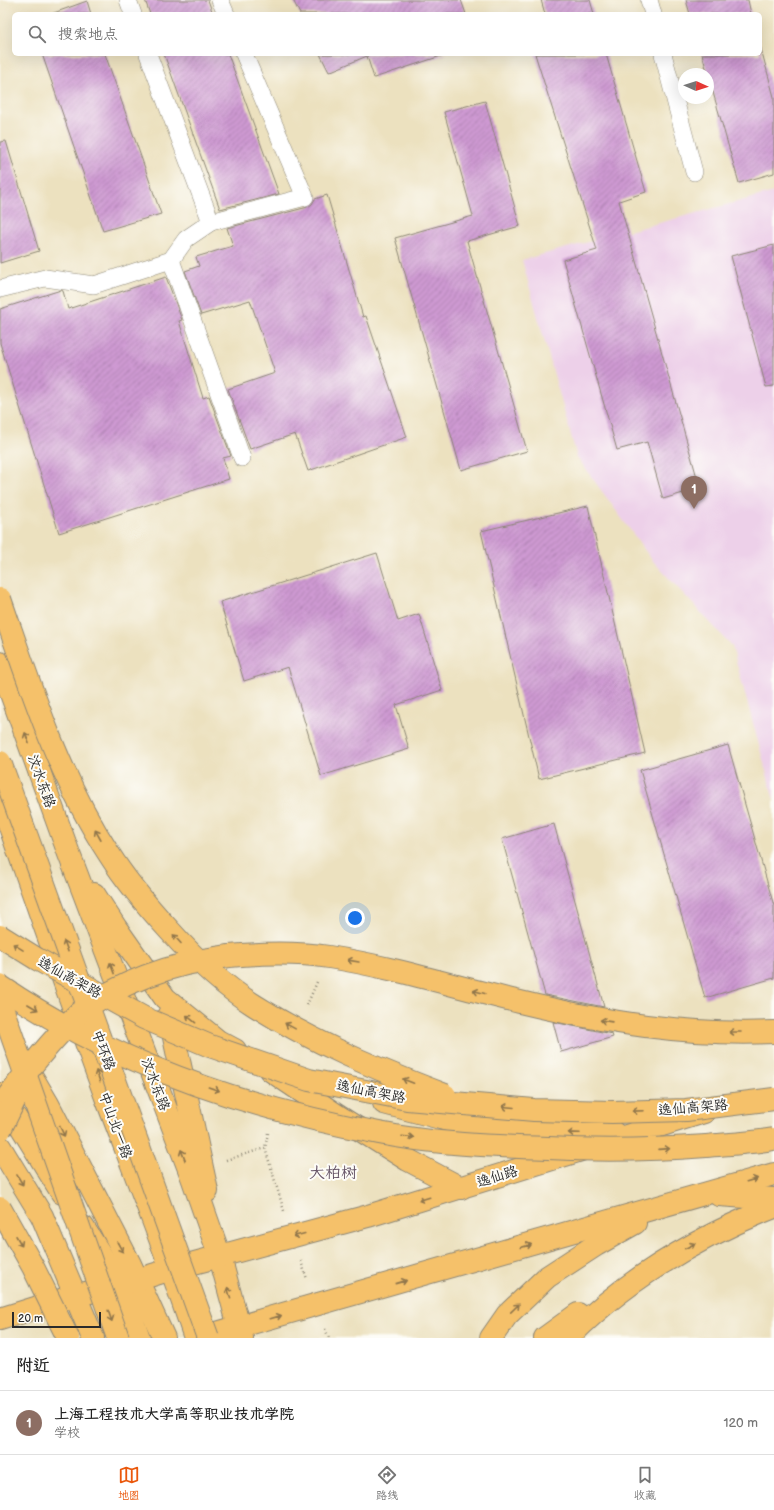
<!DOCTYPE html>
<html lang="zh">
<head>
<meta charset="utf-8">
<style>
  :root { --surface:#fff; --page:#f6f6f6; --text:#222; --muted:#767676; --line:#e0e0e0; --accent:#ea580c }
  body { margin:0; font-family:"Balsamiq Sans","LXGW WenKai TC",sans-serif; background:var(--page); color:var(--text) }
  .compass { position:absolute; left:678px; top:68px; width:36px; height:36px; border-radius:50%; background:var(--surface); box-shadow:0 4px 16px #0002; rotate:93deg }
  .scale { position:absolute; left:12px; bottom:10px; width:89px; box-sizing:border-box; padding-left:4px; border:2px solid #2b2b2b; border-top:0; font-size:11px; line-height:14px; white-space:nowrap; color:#2b2b2b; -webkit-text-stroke:3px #fdfcf7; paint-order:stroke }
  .you { position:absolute; left:355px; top:918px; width:14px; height:14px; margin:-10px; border:3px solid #fff; border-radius:50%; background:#1a73e8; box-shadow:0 0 0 6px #1a73e833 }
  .badge { display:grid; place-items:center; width:26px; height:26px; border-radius:50%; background:var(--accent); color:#fff; font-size:13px; font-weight:700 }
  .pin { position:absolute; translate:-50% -33px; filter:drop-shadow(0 1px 2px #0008) }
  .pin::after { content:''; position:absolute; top:21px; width:14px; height:12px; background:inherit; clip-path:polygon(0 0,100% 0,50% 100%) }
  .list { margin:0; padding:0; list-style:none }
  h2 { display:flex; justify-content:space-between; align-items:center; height:52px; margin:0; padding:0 16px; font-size:17px }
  h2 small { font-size:13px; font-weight:400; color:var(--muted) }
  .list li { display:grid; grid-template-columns:26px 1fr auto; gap:12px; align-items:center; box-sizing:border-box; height:64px; padding:0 16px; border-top:1px solid var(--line) }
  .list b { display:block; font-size:15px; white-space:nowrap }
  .list p { margin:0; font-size:13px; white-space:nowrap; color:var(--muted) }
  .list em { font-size:13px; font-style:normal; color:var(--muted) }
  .icon { flex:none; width:22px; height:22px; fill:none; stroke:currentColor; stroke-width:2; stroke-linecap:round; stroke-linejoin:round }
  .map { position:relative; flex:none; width:774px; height:1338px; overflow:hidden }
  .search { position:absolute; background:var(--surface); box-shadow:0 4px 16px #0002; left:12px; right:12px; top:12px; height:44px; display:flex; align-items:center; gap:10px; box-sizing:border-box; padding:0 14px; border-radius:6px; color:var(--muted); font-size:15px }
  .sheet { height:116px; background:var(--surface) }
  nav { display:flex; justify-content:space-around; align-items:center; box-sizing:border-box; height:56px; border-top:1px solid var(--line); background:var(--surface); font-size:11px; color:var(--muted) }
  nav a { display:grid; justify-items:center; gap:2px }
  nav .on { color:var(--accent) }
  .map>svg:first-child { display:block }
  .built { fill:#edd0e9 }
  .building { fill:url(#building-hatch) }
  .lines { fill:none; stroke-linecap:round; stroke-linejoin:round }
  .lane-casing { stroke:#8c8675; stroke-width:18 }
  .primary-casing { stroke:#8c8675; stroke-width:24 }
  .highway-casing { stroke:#8c8675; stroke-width:24 }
  .path { stroke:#8c8675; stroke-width:2.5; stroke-dasharray:1 3; stroke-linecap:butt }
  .lane { stroke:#fff; stroke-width:17 }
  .primary { stroke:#f5c16b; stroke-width:22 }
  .highway { stroke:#f5c16b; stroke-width:22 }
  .highway-bridge-casing { stroke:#8c8675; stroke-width:24; stroke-linecap:butt }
  .highway-bridge { stroke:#f5c16b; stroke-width:22 }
  .oneway { stroke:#90764b }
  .labels { text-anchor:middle; stroke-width:4; stroke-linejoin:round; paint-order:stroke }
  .street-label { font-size:14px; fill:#2b2b2b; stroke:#fdfcf7 }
  .quarter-label { font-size:16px; fill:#645265; stroke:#fdfcf7 }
</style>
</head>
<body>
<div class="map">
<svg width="774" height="1338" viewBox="0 0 774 1338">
  <defs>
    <pattern id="building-hatch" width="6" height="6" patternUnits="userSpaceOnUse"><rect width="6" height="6" fill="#ce99d2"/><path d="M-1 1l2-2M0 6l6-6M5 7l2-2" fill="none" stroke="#a77dab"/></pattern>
  </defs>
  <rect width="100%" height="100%" fill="#fdfcf7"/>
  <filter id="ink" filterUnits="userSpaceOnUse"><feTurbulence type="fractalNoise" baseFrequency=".025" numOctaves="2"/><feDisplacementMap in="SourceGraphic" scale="8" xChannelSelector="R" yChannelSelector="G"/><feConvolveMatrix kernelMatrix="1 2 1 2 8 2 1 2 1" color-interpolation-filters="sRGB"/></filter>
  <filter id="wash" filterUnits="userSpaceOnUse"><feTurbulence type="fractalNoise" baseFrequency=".012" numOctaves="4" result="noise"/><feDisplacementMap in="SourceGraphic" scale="16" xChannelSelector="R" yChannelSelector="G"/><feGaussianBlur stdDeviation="0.9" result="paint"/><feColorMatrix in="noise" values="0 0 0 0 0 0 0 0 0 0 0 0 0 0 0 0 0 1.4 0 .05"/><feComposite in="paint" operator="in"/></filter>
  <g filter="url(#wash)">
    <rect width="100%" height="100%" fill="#ece1bf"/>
    <path class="built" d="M774 192V800L732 646 652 560 577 457 522 260Z"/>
    <g id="blocks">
      <g class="building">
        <path d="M145 0H208L213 14H150Z"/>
        <path d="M293 0H461L466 14H300Z"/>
        <path d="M541 0H590L594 14H545Z"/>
        <path d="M686 0H748L751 14H690Z"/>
        <path d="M87 1 91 14H51Z"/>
        <path d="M760 45 774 97V173L739 183 702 54H760Z"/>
        <path d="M42 54H105L161 214 103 231Z"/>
        <path d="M164 54H228L279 194 220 209Z"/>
        <path d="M320 54H447L374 78 367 56 329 72Z"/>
        <path d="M535 54H606L646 192 619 201 700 488 663 499 647 442 617 450 563 260 597 250Z"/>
        <path d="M485 101 520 226 467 241 527 451 461 470 395 238 473 216 444 112Z"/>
        <path d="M6 141 39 251 0 263V142Z"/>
        <path d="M327 195 363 317 366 316 407 437 308 471 295 434 250 449 228 389 275 373 250 300 201 315 185 271 199 266 196 257 233 246 227 228 308 207 312 204 315 199Z"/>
        <path d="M774 245V386L766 387 731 256Z"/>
        <path d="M166 277 182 320 179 321 203 398 209 396 231 456 223 458 229 479 59 533 0 343V309L61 290 63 291 68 309Z"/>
        <path d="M588 506 645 753 539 779 481 531Z"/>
        <path d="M377 553 398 621 419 614 442 690 396 705 409 749 321 776 288 667 244 681 220 602Z"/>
        <path d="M728 745 774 906V978L705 998 640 770Z"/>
        <path d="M554 824 604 1007 545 995 502 839Z"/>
        <path d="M553 1022 612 1034 613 1037 561 1052Z"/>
      </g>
    </g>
  </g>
  <g filter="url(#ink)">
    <use href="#blocks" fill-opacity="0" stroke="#8c8675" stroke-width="1"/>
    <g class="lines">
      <g class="lane-casing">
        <g id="lane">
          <path d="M128 0 133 14"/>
          <path d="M220 0 226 14"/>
          <path d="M649 0 653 14"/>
          <path d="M148 54 211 222"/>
          <path d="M663 54 694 172"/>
          <path d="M171 260 242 458"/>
          <path d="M0 289 45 278 94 285 171 260 186 239 211 222 305 197 244 54"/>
        </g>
      </g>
      <g class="primary-casing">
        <g id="primary">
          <path d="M0 663 69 854 192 1177 220 1257 242 1338"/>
          <path d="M0 798C35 899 70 1000 107 1100 137 1179 169 1258 195 1338"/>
          <path d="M94 894 116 928 165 998 218 1041 235 1050"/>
          <path d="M169 1014 207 1191"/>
          <path d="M270 1070 338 1116 408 1160 461 1188"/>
          <path d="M31 1075 48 1104 130 1264 164 1338"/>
          <path d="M1 1094 62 1193"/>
          <path d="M384 1103 478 1128 577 1134 614 1133"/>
          <path d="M0 1147 42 1216 93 1338"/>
          <path d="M719 1195 774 1199"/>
          <path d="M83 1227 120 1285 139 1338"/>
          <path d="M0 1319 77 1295 120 1285 172 1269 368 1216 704 1112"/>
          <path d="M199 1338 774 1174"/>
          <path d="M491 1338 507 1315 547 1277 596 1245 635 1223"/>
        </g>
      </g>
      <g class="highway-casing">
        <g id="highway">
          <path d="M229 956C262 953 296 952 329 957 393 967 456 987 520 1002 603 1022 688 1036 774 1032"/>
          <path d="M545 1338 578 1314"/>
          <path d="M568 1338C626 1279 698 1237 774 1207"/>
        </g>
      </g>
      <g class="path">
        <path d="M307 1005 317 982"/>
        <path d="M268 1133 265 1148 284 1211"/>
        <path d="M226 1160 265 1148"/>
        <path d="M301 1261 307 1279"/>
        <path d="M325 1329 329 1338"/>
      </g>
      <use href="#lane" class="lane"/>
      <use href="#primary" class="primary"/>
      <use href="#highway" class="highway"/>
      <g class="highway-bridge-casing">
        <g id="highway-bridge">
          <path d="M0 599C30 685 58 776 109 854 126 881 148 907 170 931 195 959 222 985 254 1005 314 1043 379 1070 445 1095"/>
          <path d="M0 762 208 1338"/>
          <path d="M0 936 37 959 144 1018 210 1046 309 1080 407 1099 534 1110 612 1112 686 1110 774 1099"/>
          <path d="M0 986C112 1062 246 1108 379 1133 434 1144 491 1146 548 1148 601 1151 653 1150 706 1146 728 1144 751 1143 774 1139"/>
          <path d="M0 1002 118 1338"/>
          <path d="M0 1107C20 1080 39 1055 62 1031 68 1025 73 1018 79 1013 122 980 176 963 229 956"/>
          <path d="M0 1130 17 1095"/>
          <path d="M0 1208 33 1267 68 1338"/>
        </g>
      </g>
      <use href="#highway-bridge" class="highway-bridge"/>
    </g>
    <defs><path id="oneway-shaft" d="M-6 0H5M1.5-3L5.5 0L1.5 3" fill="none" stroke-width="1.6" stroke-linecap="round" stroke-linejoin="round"/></defs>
    <g class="oneway">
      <use href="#oneway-shaft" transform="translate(27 738) rotate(-110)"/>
      <use href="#oneway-shaft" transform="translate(98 835) rotate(-119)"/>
      <use href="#oneway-shaft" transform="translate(177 939) rotate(-132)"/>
      <use href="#oneway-shaft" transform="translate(66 946) rotate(-110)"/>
      <use href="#oneway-shaft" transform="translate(18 947) rotate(-148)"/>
      <use href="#oneway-shaft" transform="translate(353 961) rotate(-170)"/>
      <use href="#oneway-shaft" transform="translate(112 968) rotate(-111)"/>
      <use href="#oneway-shaft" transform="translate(479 992) rotate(-166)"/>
      <use href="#oneway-shaft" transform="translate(33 1007) rotate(30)"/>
      <use href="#oneway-shaft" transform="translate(191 1019) rotate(-141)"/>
      <use href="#oneway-shaft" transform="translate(606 1021) rotate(-172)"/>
      <use href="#oneway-shaft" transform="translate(290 1026) rotate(-151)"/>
      <use href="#oneway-shaft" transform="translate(735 1032) rotate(-180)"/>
      <use href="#oneway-shaft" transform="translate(98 1076) rotate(-110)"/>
      <use href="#oneway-shaft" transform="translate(408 1081) rotate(-159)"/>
      <use href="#oneway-shaft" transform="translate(214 1089) rotate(19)"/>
      <use href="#oneway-shaft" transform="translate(508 1107) rotate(-175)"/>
      <use href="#oneway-shaft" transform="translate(638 1111) rotate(178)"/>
      <use href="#oneway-shaft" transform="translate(62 1131) rotate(64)"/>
      <use href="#oneway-shaft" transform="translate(574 1133) rotate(-178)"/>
      <use href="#oneway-shaft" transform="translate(408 1137) rotate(7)"/>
      <use href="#oneway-shaft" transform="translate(664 1149) rotate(-4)"/>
      <use href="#oneway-shaft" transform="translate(183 1155) rotate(-111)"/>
      <use href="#oneway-shaft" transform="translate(20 1180) rotate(59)"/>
      <use href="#oneway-shaft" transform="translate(752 1180) rotate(-16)"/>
      <use href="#oneway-shaft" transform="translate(424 1199) rotate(163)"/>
      <use href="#oneway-shaft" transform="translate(299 1235) rotate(165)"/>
      <use href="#oneway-shaft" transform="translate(19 1241) rotate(61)"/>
      <use href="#oneway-shaft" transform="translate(526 1246) rotate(-16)"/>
      <use href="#oneway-shaft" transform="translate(690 1246) rotate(-27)"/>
      <use href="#oneway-shaft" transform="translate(120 1247) rotate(61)"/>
      <use href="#oneway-shaft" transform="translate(401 1282) rotate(-16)"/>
      <use href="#oneway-shaft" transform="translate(229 1293) rotate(-105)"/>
      <use href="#oneway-shaft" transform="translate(515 1308) rotate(-44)"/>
      <use href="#oneway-shaft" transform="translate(110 1316) rotate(71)"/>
      <use href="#oneway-shaft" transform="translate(276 1317) rotate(-16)"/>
    </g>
  </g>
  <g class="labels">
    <g class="street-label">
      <text transform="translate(42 781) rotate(70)" y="5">汶水东路</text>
      <text transform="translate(70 977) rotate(29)" y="5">逸仙高架路</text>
      <text transform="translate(104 1050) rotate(70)" y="5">中环路</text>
      <text transform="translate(156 1084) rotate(69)" y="5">汶水东路</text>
      <text transform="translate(371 1091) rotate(11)" y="5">逸仙高架路</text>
      <text transform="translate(693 1107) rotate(-5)" y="5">逸仙高架路</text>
      <text transform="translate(116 1125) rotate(70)" y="5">中山北一路</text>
      <text transform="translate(497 1176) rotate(-17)" y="5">逸仙路</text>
    </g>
    <g class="quarter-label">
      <text x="333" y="1178">大柏树</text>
    </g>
  </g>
</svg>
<svg class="compass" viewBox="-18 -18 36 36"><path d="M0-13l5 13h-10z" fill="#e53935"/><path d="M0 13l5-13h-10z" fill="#767676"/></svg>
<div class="scale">20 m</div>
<div class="you"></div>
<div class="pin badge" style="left:694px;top:509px;background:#8d6e63">1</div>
<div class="search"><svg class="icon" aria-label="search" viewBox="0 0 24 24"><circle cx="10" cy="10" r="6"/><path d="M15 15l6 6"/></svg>搜索地点</div>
</div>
<section class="sheet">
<h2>附近<small></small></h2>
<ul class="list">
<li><span class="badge" style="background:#8d6e63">1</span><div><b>上海工程技术大学高等职业技术学院</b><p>学校</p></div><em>120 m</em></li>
</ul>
</section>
<nav>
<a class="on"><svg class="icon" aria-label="map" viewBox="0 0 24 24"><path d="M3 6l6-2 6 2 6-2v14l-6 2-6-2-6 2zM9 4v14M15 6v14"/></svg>地图</a>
<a><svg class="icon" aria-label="directions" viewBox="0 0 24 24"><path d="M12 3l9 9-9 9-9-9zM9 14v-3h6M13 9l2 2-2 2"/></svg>路线</a>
<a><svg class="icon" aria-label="saved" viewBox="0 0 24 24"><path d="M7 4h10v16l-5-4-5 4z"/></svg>收藏</a>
</nav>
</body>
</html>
